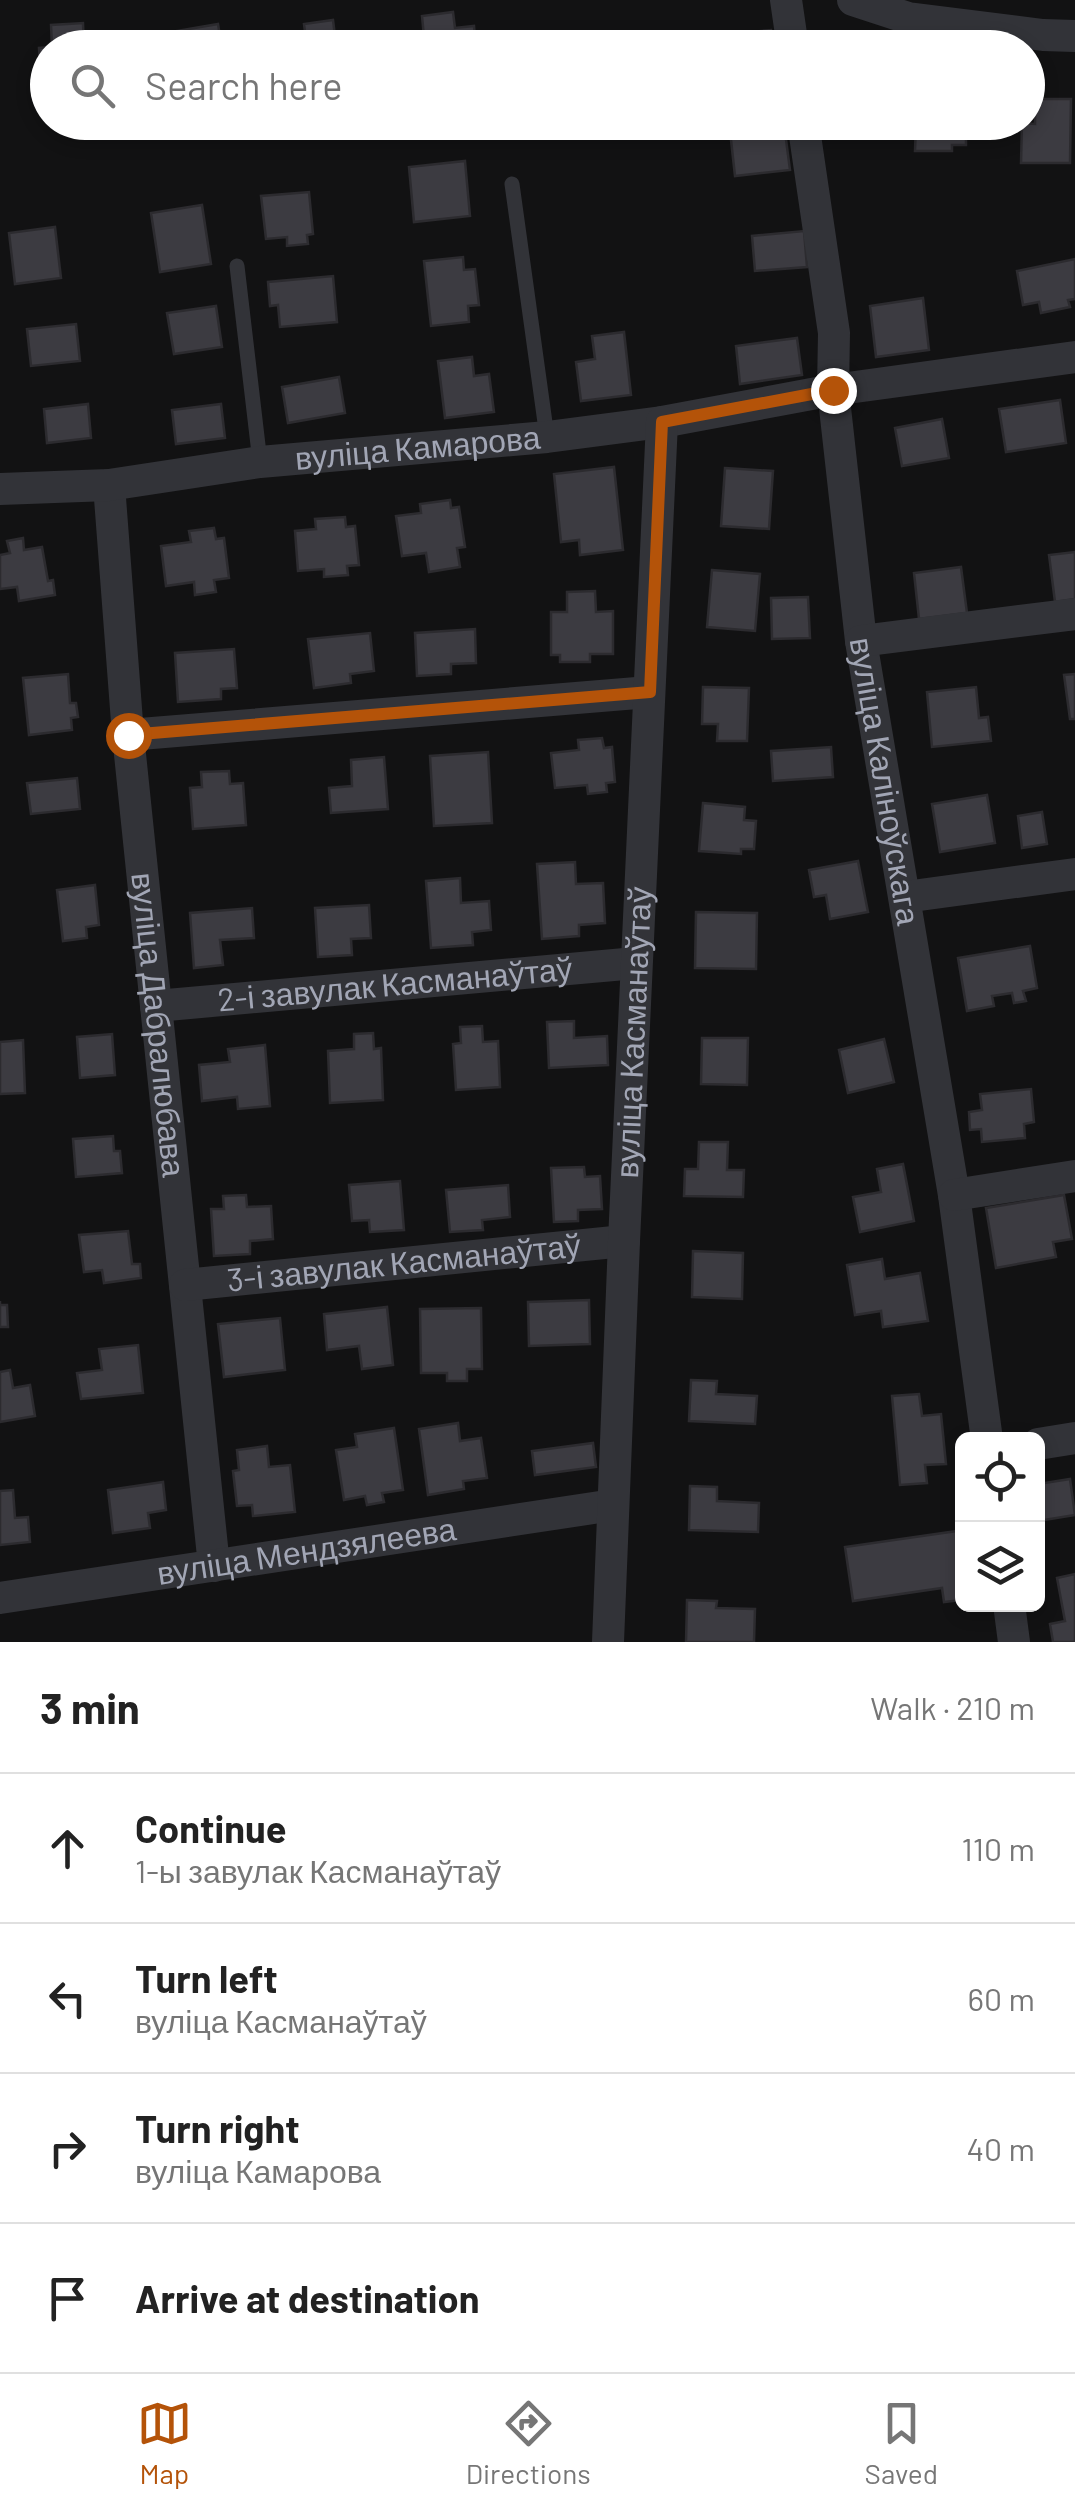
<!DOCTYPE html>
<html lang="en">
<head>
<meta charset="utf-8">
<style>
  :root { --surface:#fff; --page:#f2f2f2; --text:#222; --muted:#767676; --line:#e0e0e0; --accent:#b45309 }
  body { margin:0; font-family:Barlow,sans-serif; background:var(--page); color:var(--text) }
  .controls { position:absolute; right:30px; bottom:30px; display:grid; overflow:hidden; border-radius:15px; box-shadow:0 5px 15px #0003 }
  .controls button { width:90px; height:90px; display:grid; place-items:center; padding:0; border:0; border-bottom:2px solid var(--line); background:var(--surface); color:var(--text); font:50px sans-serif }
  .stop { position:absolute; width:30px; height:30px; margin:-22px; border:8px solid #b45309; border-radius:50%; background:#fff }
  .stop.end { background:#b45309; border-color:#fff; box-shadow:0 2px 10px #0008 }
  .list { margin:0; padding:0; list-style:none }
  h2 { display:flex; justify-content:space-between; align-items:center; height:130px; margin:0; padding:0 40px; font-size:42px }
  h2 small { font-size:32px; font-weight:400; color:var(--muted) }
  .list li { display:grid; grid-template-columns:65px 1fr auto; gap:30px; align-items:center; box-sizing:border-box; height:150px; padding:0 40px; border-top:2px solid var(--line) }
  .list b { display:block; font-size:38px; white-space:nowrap }
  .list p { margin:0; font-size:32px; white-space:nowrap; color:var(--muted) }
  .list em { font-size:32px; font-style:normal; color:var(--muted) }
  .icon { flex:none; width:55px; height:55px; fill:none; stroke:currentColor; stroke-width:2; stroke-linecap:round; stroke-linejoin:round }
  .map { position:relative; flex:none; width:1075px; height:1642px; overflow:hidden }
  .search { position:absolute; background:var(--surface); box-shadow:0 5px 15px #0003; left:30px; right:30px; top:30px; height:110px; display:flex; align-items:center; gap:25px; box-sizing:border-box; padding:0 35px; border-radius:55px; color:var(--muted); font-size:38px }
  .sheet { height:730px; background:var(--surface) }
  nav { display:flex; justify-content:space-around; align-items:center; box-sizing:border-box; height:140px; border-top:2px solid var(--line); background:var(--surface); font-size:28px; color:var(--muted) }
  nav a { display:grid; justify-items:center; gap:5px }
  nav .on { color:var(--accent) }
  .map>svg:first-child { display:block }
  .building { fill:#3c3b41; stroke:#2c2b2f; stroke-width:2.5 }
  .lines { fill:none; stroke-linecap:round; stroke-linejoin:round }
  .service { stroke:#323338; stroke-width:15 }
  .minor { stroke:#323338; stroke-width:32 }
  .route { stroke:#b45309; stroke-width:12 }
  .labels { text-anchor:middle; stroke-width:8; stroke-linejoin:round; paint-order:stroke }
  .street-label { font-size:32px; fill:#a2a6b5; stroke:#0d0d0e }
</style>
</head>
<body>
<div class="map">
<svg width="1075" height="1642" viewBox="0 0 1075 1642">
  <rect width="100%" height="100%" fill="#121213"/>
  <g class="building">
    <path d="M453 12 455 28 474 26 476 48H425L422 16Z"/>
    <path d="M333 20 335 36 353 34 354 48H307L304 24Z"/>
    <path d="M83 23 84 48H48V67H40L39 48 52 47 51 25Z"/>
    <path d="M218 24 222 48H173L171 32Z"/>
    <path d="M771 30 773 48H713V44L730 43 729 34Z"/>
    <path d="M1035 99H1071L1070 163H1021L1022 123 1035 124Z"/>
    <path d="M916 122H966V145H952V151H915Z"/>
    <path d="M784 124 790 170 735 176 730 131Z"/>
    <path d="M465 161 470 216 414 222 409 167Z"/>
    <path d="M309 192 313 234 307 235 308 244 287 246V237L266 239 261 196Z"/>
    <path d="M202 205 211 264 160 272 151 213Z"/>
    <path d="M55 227 61 278 15 284 9 233Z"/>
    <path d="M804 231 807 267 755 271 752 236Z"/>
    <path d="M463 257 464 270 475 269 479 305 468 306 469 322 431 326 424 261Z"/>
    <path d="M1075 259V299L1068 300 1070 307 1041 313 1039 302 1023 305 1017 271Z"/>
    <path d="M333 276 337 322 280 327 278 305 270 306 268 282Z"/>
    <path d="M923 298 929 350 876 357 870 306Z"/>
    <path d="M216 306 222 347 174 354 167 313Z"/>
    <path d="M76 324 80 361 31 366 27 329Z"/>
    <path d="M624 332 631 395 581 401 576 362 595 359 592 336Z"/>
    <path d="M797 338 802 375 740 384 736 346Z"/>
    <path d="M472 357 474 376 489 374 494 412 445 418 438 361Z"/>
    <path d="M339 377 345 413 288 423 282 387Z"/>
    <path d="M1060 400 1066 443 1006 452 999 409Z"/>
    <path d="M88 404 91 438 47 443 44 409Z"/>
    <path d="M221 404 225 438 176 444 172 410Z"/>
    <path d="M942 419 949 458 902 466 895 428Z"/>
    <path d="M614 467 623 550 580 555 579 540 561 542 554 474Z"/>
    <path d="M725 468 773 471 769 529 721 526Z"/>
    <path d="M450 500 451 508 459 507 465 547 457 548 460 567 429 572 426 553 402 556 396 516 421 513 420 504Z"/>
    <path d="M345 517 346 527 355 526 359 565 347 566 348 575 324 577V569L298 571 295 531 316 529 315 519Z"/>
    <path d="M214 528 216 539 224 538 229 578 214 580 216 592 195 595 194 582 166 586 161 546 191 542 189 531Z"/>
    <path d="M23 538 24 550 42 547 48 581 53 580 55 595 19 601 17 587 0 589V555L10 553 7 541Z"/>
    <path d="M1075 552V599L1055 602 1049 555Z"/>
    <path d="M961 567 967 613 919 619 914 573Z"/>
    <path d="M712 570 760 574 755 631 707 627Z"/>
    <path d="M595 591 596 612 613 611V654H590V662H560V655H551V612H567V592Z"/>
    <path d="M808 597 810 638 772 639 771 598Z"/>
    <path d="M475 629 476 663 451 664V674L417 676 415 633Z"/>
    <path d="M370 633 374 671 350 674 351 683 314 688 308 639Z"/>
    <path d="M234 649 237 688 221 689V699L178 702 175 653Z"/>
    <path d="M68 674 70 703H76L78 717 71 718 72 730 29 735 23 678Z"/>
    <path d="M1075 674V719H1070L1064 675Z"/>
    <path d="M703 687 749 688 747 741H717L718 724H702Z"/>
    <path d="M976 687 979 718 988 717 991 741 932 747 927 692Z"/>
    <path d="M602 738 604 748 612 747 615 782 606 783 607 792 588 794 587 785 555 788 551 753 579 750 578 740Z"/>
    <path d="M831 747 833 777 773 781 771 751Z"/>
    <path d="M488 752 492 823 434 826 430 756Z"/>
    <path d="M384 757 388 809 331 813 329 788 352 786 351 760Z"/>
    <path d="M229 771 230 784 243 783 246 825 193 829 190 788 202 787 201 772Z"/>
    <path d="M77 778 80 809 31 814 27 783Z"/>
    <path d="M987 795 995 843 940 852 932 804Z"/>
    <path d="M703 803 745 807 744 820 756 821 754 849H741V854L699 851Z"/>
    <path d="M1042 812 1047 844 1022 848 1018 816Z"/>
    <path d="M858 861 868 912 830 919 826 895 814 897 809 870Z"/>
    <path d="M575 862 576 884 603 883 605 923 579 925V936L542 939 537 864Z"/>
    <path d="M460 878 461 903 489 901 491 930 472 932 473 945 431 948 426 881Z"/>
    <path d="M95 885 99 925 86 927 87 938 63 941 57 890Z"/>
    <path d="M369 905 371 938 351 939 352 955 318 957 315 908Z"/>
    <path d="M252 908 254 938 220 940 223 965 194 968 190 913Z"/>
    <path d="M696 912 757 913 756 969 695 968Z"/>
    <path d="M1030 946 1037 988 1023 991 1026 1001 1014 1003 1012 993 992 996 994 1006 967 1011 958 958Z"/>
    <path d="M574 1021V1038L607 1036 608 1065 549 1068 547 1022Z"/>
    <path d="M482 1026 483 1042 498 1041 500 1087 456 1090 453 1044 461 1043 460 1027Z"/>
    <path d="M373 1033 374 1049 381 1048 383 1100 330 1103 328 1051 354 1049V1034Z"/>
    <path d="M112 1034 115 1075 80 1078 77 1037Z"/>
    <path d="M702 1038H748L747 1085 701 1084Z"/>
    <path d="M884 1039 894 1082 848 1093 839 1050Z"/>
    <path d="M23 1040 25 1093 0 1094V1042Z"/>
    <path d="M265 1045 270 1106 238 1109 237 1097 202 1101 199 1065 230 1062 228 1049Z"/>
    <path d="M1031 1089 1034 1122 1024 1124 1025 1138 982 1142 981 1129 970 1130 969 1112 982 1110 980 1094Z"/>
    <path d="M113 1136 114 1151H120L122 1173 76 1177 73 1139Z"/>
    <path d="M699 1142H728L727 1170H744L743 1197 684 1196 685 1169H698Z"/>
    <path d="M903 1164 914 1221 860 1232 853 1197 881 1192 877 1169Z"/>
    <path d="M584 1167 585 1177 600 1176 602 1209 578 1210V1221L554 1222 551 1168Z"/>
    <path d="M400 1181 404 1230 370 1232 369 1220 352 1221 349 1185Z"/>
    <path d="M508 1185 510 1217 482 1220 483 1230 450 1232 446 1190Z"/>
    <path d="M246 1195 247 1207 271 1206 273 1239 250 1241V1254L214 1256 211 1209H224L223 1196Z"/>
    <path d="M1064 1195 1072 1239 1053 1242 1056 1257 996 1268 986 1208Z"/>
    <path d="M128 1231 132 1264H140L141 1278 104 1283 102 1270 84 1272 79 1235Z"/>
    <path d="M693 1251 743 1253 742 1299 692 1297Z"/>
    <path d="M882 1259 885 1279 920 1273 928 1321 883 1327 881 1311 855 1315 847 1265Z"/>
    <path d="M589 1300 590 1344 529 1346 528 1302Z"/>
    <path d="M0 1301V1305H7L8 1327H0Z"/>
    <path d="M387 1307 393 1365 362 1369 359 1346 327 1350 324 1314Z"/>
    <path d="M481 1308 482 1369H467V1381H447V1373H421L420 1309Z"/>
    <path d="M280 1318 285 1370 224 1377 218 1324Z"/>
    <path d="M138 1345 143 1393 81 1399 77 1373 102 1370 99 1349Z"/>
    <path d="M10 1370 13 1388 30 1385 35 1416 0 1422V1372Z"/>
    <path d="M691 1380 717 1381 716 1394 757 1396 755 1424 689 1421Z"/>
    <path d="M919 1394 922 1416 941 1414 946 1464 925 1465 927 1483 900 1485 892 1396Z"/>
    <path d="M458 1423 460 1441 481 1438 487 1478 463 1481 464 1489 428 1495 419 1429Z"/>
    <path d="M394 1428 403 1490 382 1493 384 1502 367 1505 365 1496 344 1500 336 1450 357 1447 355 1434Z"/>
    <path d="M593 1443 596 1467 535 1475 532 1451Z"/>
    <path d="M267 1446 269 1467 290 1465 295 1512 253 1516 252 1505 237 1506 233 1471 239 1470 237 1450Z"/>
    <path d="M1070 1479 1075 1515 1038 1521V1484Z"/>
    <path d="M163 1482 166 1510 148 1513 150 1528 113 1533 108 1490Z"/>
    <path d="M690 1486 717 1487V1501L759 1503 758 1532 689 1530Z"/>
    <path d="M13 1490 15 1518 28 1517 30 1542 0 1545V1491Z"/>
    <path d="M957 1531 962 1569V1600L944 1602 942 1588 853 1601 845 1547Z"/>
    <path d="M1075 1574V1642H1053L1050 1624 1065 1621 1057 1578Z"/>
    <path d="M687 1600 717 1601 716 1608 755 1609 754 1642H686Z"/>
  </g>
  <g class="lines">
    <g class="service">
      <path d="M512 184 547 437"/>
      <path d="M237 266 260 462"/>
    </g>
    <g class="minor">
      <path d="M786 0 793 48"/>
      <path d="M853 0 908 18 1043 35 1075 36"/>
      <path id="s1" d="M803 122 834 333 833 390 861 641 954 1195 987 1440"/>
      <path id="s2" d="M109 485 128 735 214 1566"/>
      <path id="s3" d="M0 489 109 485 260 462 547 437 662 422 833 390 1075 357"/>
      <path d="M861 641 1075 614"/>
      <path d="M128 735 649 692"/>
      <path d="M905 897 1075 874"/>
      <path id="s4" d="M156 1006 636 963"/>
      <path d="M954 1195 1075 1176"/>
      <path id="s5" d="M185 1285 624 1241"/>
      <path d="M1038 1444 1075 1438"/>
      <path id="s6" d="M0 1598 613 1505"/>
      <path d="M1009 1604 1014 1642"/>
      <path id="s7" d="M608 1642 624 1241 662 422"/>
    </g>
  </g>
  <g class="lines">
    <path class="route" d="M128 735 650 692 662 422 833 390"/>
  </g>
  <g class="labels">
    <g class="street-label">
      <text dy="11" stroke="none"><textPath href="#s3" startOffset="420">вуліца Камарова</textPath></text>
      <text dy="11" stroke="none"><textPath href="#s1" startOffset="665">вуліца Каліноўскага</textPath></text>
      <text dy="11" stroke="none"><textPath href="#s4" startOffset="240">2-і завулак Касманаўтаў</textPath></text>
      <text dy="11" stroke="none"><textPath href="#s2" startOffset="542">вуліца Дабралюбава</textPath></text>
      <text dy="11" stroke="none"><textPath href="#s7" startOffset="610">вуліца Касманаўтаў</textPath></text>
      <text dy="11" stroke="none"><textPath href="#s5" startOffset="220">3-і завулак Касманаўтаў</textPath></text>
      <text dy="11" stroke="none"><textPath href="#s6" startOffset="310">вуліца Мендзялеева</textPath></text>
    </g>
  </g>
</svg>
<div class="controls">
<button><svg class="icon" aria-label="locate" viewBox="0 0 24 24"><circle cx="12" cy="12" r="6"/><path d="M12 2v4M12 18v4M2 12h4M18 12h4"/></svg></button>
<button><svg class="icon" aria-label="layers" viewBox="0 0 24 24"><path d="M12 4l9 5-9 5-9-5zM3 14l9 5 9-5"/></svg></button>
</div>
<div class="stop" style="left:128px;top:735px"></div>
<div class="stop end" style="left:833px;top:390px"></div>
<div class="search"><svg class="icon" aria-label="search" viewBox="0 0 24 24"><circle cx="10" cy="10" r="6"/><path d="M15 15l6 6"/></svg>Search here</div>
</div>
<section class="sheet">
<h2>3 min<small>Walk · 210 m</small></h2>
<ul class="list">
<li><svg class="icon" aria-label="ahead" viewBox="0 0 24 24"><path d="M12 20V5M6 11l6-6 6 6"/></svg><div><b>Continue</b><p>1-ы завулак Касманаўтаў</p></div><em>110 m</em></li>
<li><svg class="icon" aria-label="left" viewBox="0 0 24 24"><path d="M17 20v-9H6M10 6l-5 5 5 5"/></svg><div><b>Turn left</b><p>вуліца Касманаўтаў</p></div><em>60 m</em></li>
<li><svg class="icon" aria-label="right" viewBox="0 0 24 24"><path d="M7 20v-9h11M14 6l5 5-5 5"/></svg><div><b>Turn right</b><p>вуліца Камарова</p></div><em>40 m</em></li>
<li><svg class="icon" aria-label="arrive" viewBox="0 0 24 24"><path d="M6 21V4h12l-3 4 3 4H6"/></svg><div><b>Arrive at destination</b></div></li>
</ul>
</section>
<nav>
<a class="on"><svg class="icon" aria-label="map" viewBox="0 0 24 24"><path d="M3 6l6-2 6 2 6-2v14l-6 2-6-2-6 2zM9 4v14M15 6v14"/></svg>Map</a>
<a><svg class="icon" aria-label="directions" viewBox="0 0 24 24"><path d="M12 3l9 9-9 9-9-9zM9 14v-3h6M13 9l2 2-2 2"/></svg>Directions</a>
<a><svg class="icon" aria-label="saved" viewBox="0 0 24 24"><path d="M7 4h10v16l-5-4-5 4z"/></svg>Saved</a>
</nav>
</body>
</html>
